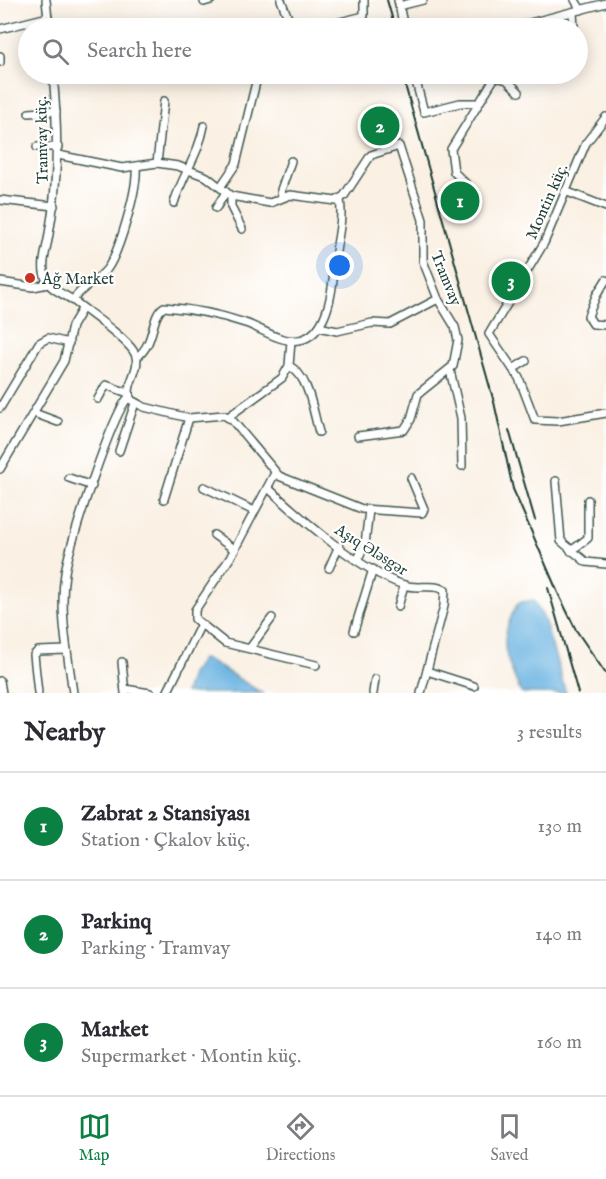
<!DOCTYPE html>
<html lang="en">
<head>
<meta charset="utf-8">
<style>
  :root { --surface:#fff; --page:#f2f2f3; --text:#2b2b33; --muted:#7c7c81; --line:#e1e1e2; --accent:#0b8043 }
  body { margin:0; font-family:"IM FELL English",serif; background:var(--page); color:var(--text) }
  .you { position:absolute; left:340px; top:266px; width:21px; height:21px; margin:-15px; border:4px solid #fff; border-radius:50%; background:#1a73e8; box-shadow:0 0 0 9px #1a73e833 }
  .badge { display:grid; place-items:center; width:39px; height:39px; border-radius:50%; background:var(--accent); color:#fff; font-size:20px; font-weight:700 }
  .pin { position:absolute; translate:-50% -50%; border:3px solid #fff; box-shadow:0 2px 6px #0006 }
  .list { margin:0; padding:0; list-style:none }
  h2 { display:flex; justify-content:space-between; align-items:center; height:78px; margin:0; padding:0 24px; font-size:26px }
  h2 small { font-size:20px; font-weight:400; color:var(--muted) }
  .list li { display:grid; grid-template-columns:39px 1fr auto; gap:18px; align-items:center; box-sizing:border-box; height:108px; padding:0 24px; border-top:2px solid var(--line) }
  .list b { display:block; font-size:22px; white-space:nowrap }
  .list p { margin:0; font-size:20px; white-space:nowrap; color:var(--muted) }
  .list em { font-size:20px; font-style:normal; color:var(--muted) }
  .icon { flex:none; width:33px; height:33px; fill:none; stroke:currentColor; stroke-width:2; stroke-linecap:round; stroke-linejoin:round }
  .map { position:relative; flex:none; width:606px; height:693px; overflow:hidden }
  .search { position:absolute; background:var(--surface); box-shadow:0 3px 15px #0003; left:18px; right:18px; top:18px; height:66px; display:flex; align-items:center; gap:15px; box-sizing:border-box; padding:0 21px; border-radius:33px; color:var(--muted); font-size:22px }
  .sheet { height:402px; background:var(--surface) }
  nav { display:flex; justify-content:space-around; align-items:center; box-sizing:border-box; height:84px; border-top:2px solid var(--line); background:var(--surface); font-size:16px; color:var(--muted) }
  nav a { display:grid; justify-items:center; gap:3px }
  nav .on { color:var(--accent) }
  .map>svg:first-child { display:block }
  .water { fill:#69b2e1; stroke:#44788a; stroke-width:1.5 }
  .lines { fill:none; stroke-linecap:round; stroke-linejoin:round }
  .minor-casing { stroke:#40584e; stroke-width:10 }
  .minor { stroke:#fff; stroke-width:7 }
  .rail { stroke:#1f3d34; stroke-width:2 }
  .poi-dot { fill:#c8321e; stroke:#fff; stroke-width:2 }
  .labels { text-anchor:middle; stroke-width:4.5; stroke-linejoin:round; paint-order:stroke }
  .street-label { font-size:16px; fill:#1f3d34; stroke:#fff }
  .poi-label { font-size:16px; fill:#1f3d34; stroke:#fff; text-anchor:start }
</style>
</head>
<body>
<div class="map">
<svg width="606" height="693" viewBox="0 0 606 693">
  <rect width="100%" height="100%" fill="#fff"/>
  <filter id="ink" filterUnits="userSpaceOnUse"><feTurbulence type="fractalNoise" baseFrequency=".0167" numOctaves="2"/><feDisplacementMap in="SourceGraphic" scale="12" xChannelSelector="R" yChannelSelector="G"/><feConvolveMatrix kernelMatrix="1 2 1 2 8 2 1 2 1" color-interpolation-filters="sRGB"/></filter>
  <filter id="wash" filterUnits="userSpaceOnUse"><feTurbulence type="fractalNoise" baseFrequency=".008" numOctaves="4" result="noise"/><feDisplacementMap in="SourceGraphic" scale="24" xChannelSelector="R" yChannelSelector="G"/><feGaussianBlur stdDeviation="1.35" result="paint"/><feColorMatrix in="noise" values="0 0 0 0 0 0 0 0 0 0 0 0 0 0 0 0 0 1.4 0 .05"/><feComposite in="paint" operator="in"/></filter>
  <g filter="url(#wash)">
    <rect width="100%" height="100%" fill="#faf0e3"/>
    <g class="water">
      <path d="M533 600 544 619 566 693H521C505 654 496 642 518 603Z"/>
      <path d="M202 659 210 661 262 693H185L191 674Z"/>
    </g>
  </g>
  <g filter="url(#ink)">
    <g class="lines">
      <g class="minor-casing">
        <g id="minor">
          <path d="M46 0 49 28"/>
          <path d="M281 0 292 28"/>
          <path d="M398 0 404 28"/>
          <path d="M575 0 581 10"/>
          <path d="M204 2 211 0"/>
          <path d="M399 6 423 0"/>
          <path d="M573 13 574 28"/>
          <path d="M316 28 364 16V0"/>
          <path d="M518 28 526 24 606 3"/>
          <path d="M0 29 48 17"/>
          <path d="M0 56V62"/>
          <path d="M53 74C58 128 59 180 49 234 47 248 40 266 46 279 51 291 65 294 74 301 89 313 126 338 134 352 144 368 123 384 131 400L144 407 189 418 224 415 232 420 279 476 362 509 422 513 424 509 411 478"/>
          <path d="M414 74 424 112 460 103H478"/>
          <path d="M487 74 507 80 519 92"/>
          <path d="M29 113 56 111"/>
          <path d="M606 117 586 143 544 243 489 334 519 378 535 420 558 421 606 413"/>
          <path d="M37 147H58"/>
          <path d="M58 155 122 168 157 163 178 166 207 177 231 196 270 203 290 195 336 201 344 196 371 155 399 146 423 220V261L438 299 455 327 458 340 453 366 418 394 411 419 404 430 358 436"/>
          <path d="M157 163 164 101"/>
          <path d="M221 186 236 164 258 74"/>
          <path d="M565 191 606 207"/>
          <path d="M231 196V207L242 229"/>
          <path d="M282 197 281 190 291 161"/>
          <path d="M0 200 54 206"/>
          <path d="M174 203C182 176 199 154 204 126"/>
          <path d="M474 205 467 185 454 172 451 149 497 74"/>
          <path d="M216 208 226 192"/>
          <path d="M606 280 596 296 588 316 593 324 606 325"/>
          <path d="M0 282 33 287 48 284"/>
          <path d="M73 300C82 286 97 282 107 269 119 253 138 188 136 168"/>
          <path d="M319 327 337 331 372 323 390 324 438 299"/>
          <path d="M137 357C156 343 150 316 164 307 192 309 218 314 245 323 258 327 270 336 283 339 325 350 332 297 334 269 335 246 344 222 340 200"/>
          <path d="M289 366C309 375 313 412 319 432"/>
          <path d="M513 369 526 361"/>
          <path d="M450 370 461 418 462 466"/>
          <path d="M98 399 106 385 128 393"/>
          <path d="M0 408 39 343 48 338 69 343"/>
          <path d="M34 413 58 422"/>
          <path d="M228 417 282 378 289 366 291 341"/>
          <path d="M119 451 135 403"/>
          <path d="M0 469 64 361 72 326 82 309"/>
          <path d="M275 473 230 558 195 610V619L225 643 316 665"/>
          <path d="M69 478 92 486"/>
          <path d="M556 481 561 541 586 562 606 564"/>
          <path d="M204 487 254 511"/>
          <path d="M268 488C302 519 360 571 404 585 417 590 434 583 445 590L444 606 421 693"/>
          <path d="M164 499 189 418"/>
          <path d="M214 535 235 550"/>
          <path d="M571 551 588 538V500"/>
          <path d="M358 559 365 544 369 510"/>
          <path d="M329 568 339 546"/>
          <path d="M398 607 404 585"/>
          <path d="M354 631 373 569"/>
          <path d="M250 648 272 618"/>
          <path d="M122 662 125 693"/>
          <path d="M427 671 474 686"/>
          <path d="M0 681 2 693"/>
          <path d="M125 689 150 693"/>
          <path d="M38 693 34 655 38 651 67 650"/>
          <path d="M73 693C68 655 59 612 65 573 68 548 113 411 129 397"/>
          <path d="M167 693 200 626"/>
          <path d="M373 693 375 679"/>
        </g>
      </g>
      <use href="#minor" class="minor"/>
      <g class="rail">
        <path d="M387 0 395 28"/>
        <path d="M402 74 494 402 513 489 558 593 576 630 606 674"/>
        <path d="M509 430 535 520"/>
        <path d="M548 588 578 693"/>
      </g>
    </g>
  </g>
  <circle class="poi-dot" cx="30" cy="278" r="6"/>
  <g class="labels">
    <g class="street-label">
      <text transform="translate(41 140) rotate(-91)" y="6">Tramvay küç.</text>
      <text transform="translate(546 201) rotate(-66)" y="6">Montin küç.</text>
      <text transform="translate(447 278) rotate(68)" y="6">Tramvay</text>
      <text transform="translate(372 549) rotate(32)" y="6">Aşıq Ələsgər</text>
    </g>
    <g class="poi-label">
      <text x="42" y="284">Ağ Market</text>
    </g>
  </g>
</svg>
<div class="you"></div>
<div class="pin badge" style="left:460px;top:201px">1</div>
<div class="pin badge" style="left:380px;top:126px">2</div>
<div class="pin badge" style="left:511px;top:281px">3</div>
<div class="search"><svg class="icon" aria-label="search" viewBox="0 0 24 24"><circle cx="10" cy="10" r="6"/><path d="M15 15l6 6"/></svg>Search here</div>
</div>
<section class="sheet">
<h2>Nearby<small>3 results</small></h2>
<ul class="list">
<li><span class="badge">1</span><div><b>Zabrat 2 Stansiyası</b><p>Station · Çkalov küç.</p></div><em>130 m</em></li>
<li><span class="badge">2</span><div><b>Parkinq</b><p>Parking · Tramvay</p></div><em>140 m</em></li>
<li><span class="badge">3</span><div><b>Market</b><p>Supermarket · Montin küç.</p></div><em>160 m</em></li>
</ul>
</section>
<nav>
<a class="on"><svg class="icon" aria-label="map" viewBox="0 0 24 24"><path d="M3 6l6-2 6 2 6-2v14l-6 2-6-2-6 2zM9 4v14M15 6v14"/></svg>Map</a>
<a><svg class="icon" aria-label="directions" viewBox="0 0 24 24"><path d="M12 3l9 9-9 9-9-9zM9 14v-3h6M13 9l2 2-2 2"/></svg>Directions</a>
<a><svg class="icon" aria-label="saved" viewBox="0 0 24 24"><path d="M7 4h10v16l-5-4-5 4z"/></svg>Saved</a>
</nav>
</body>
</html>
